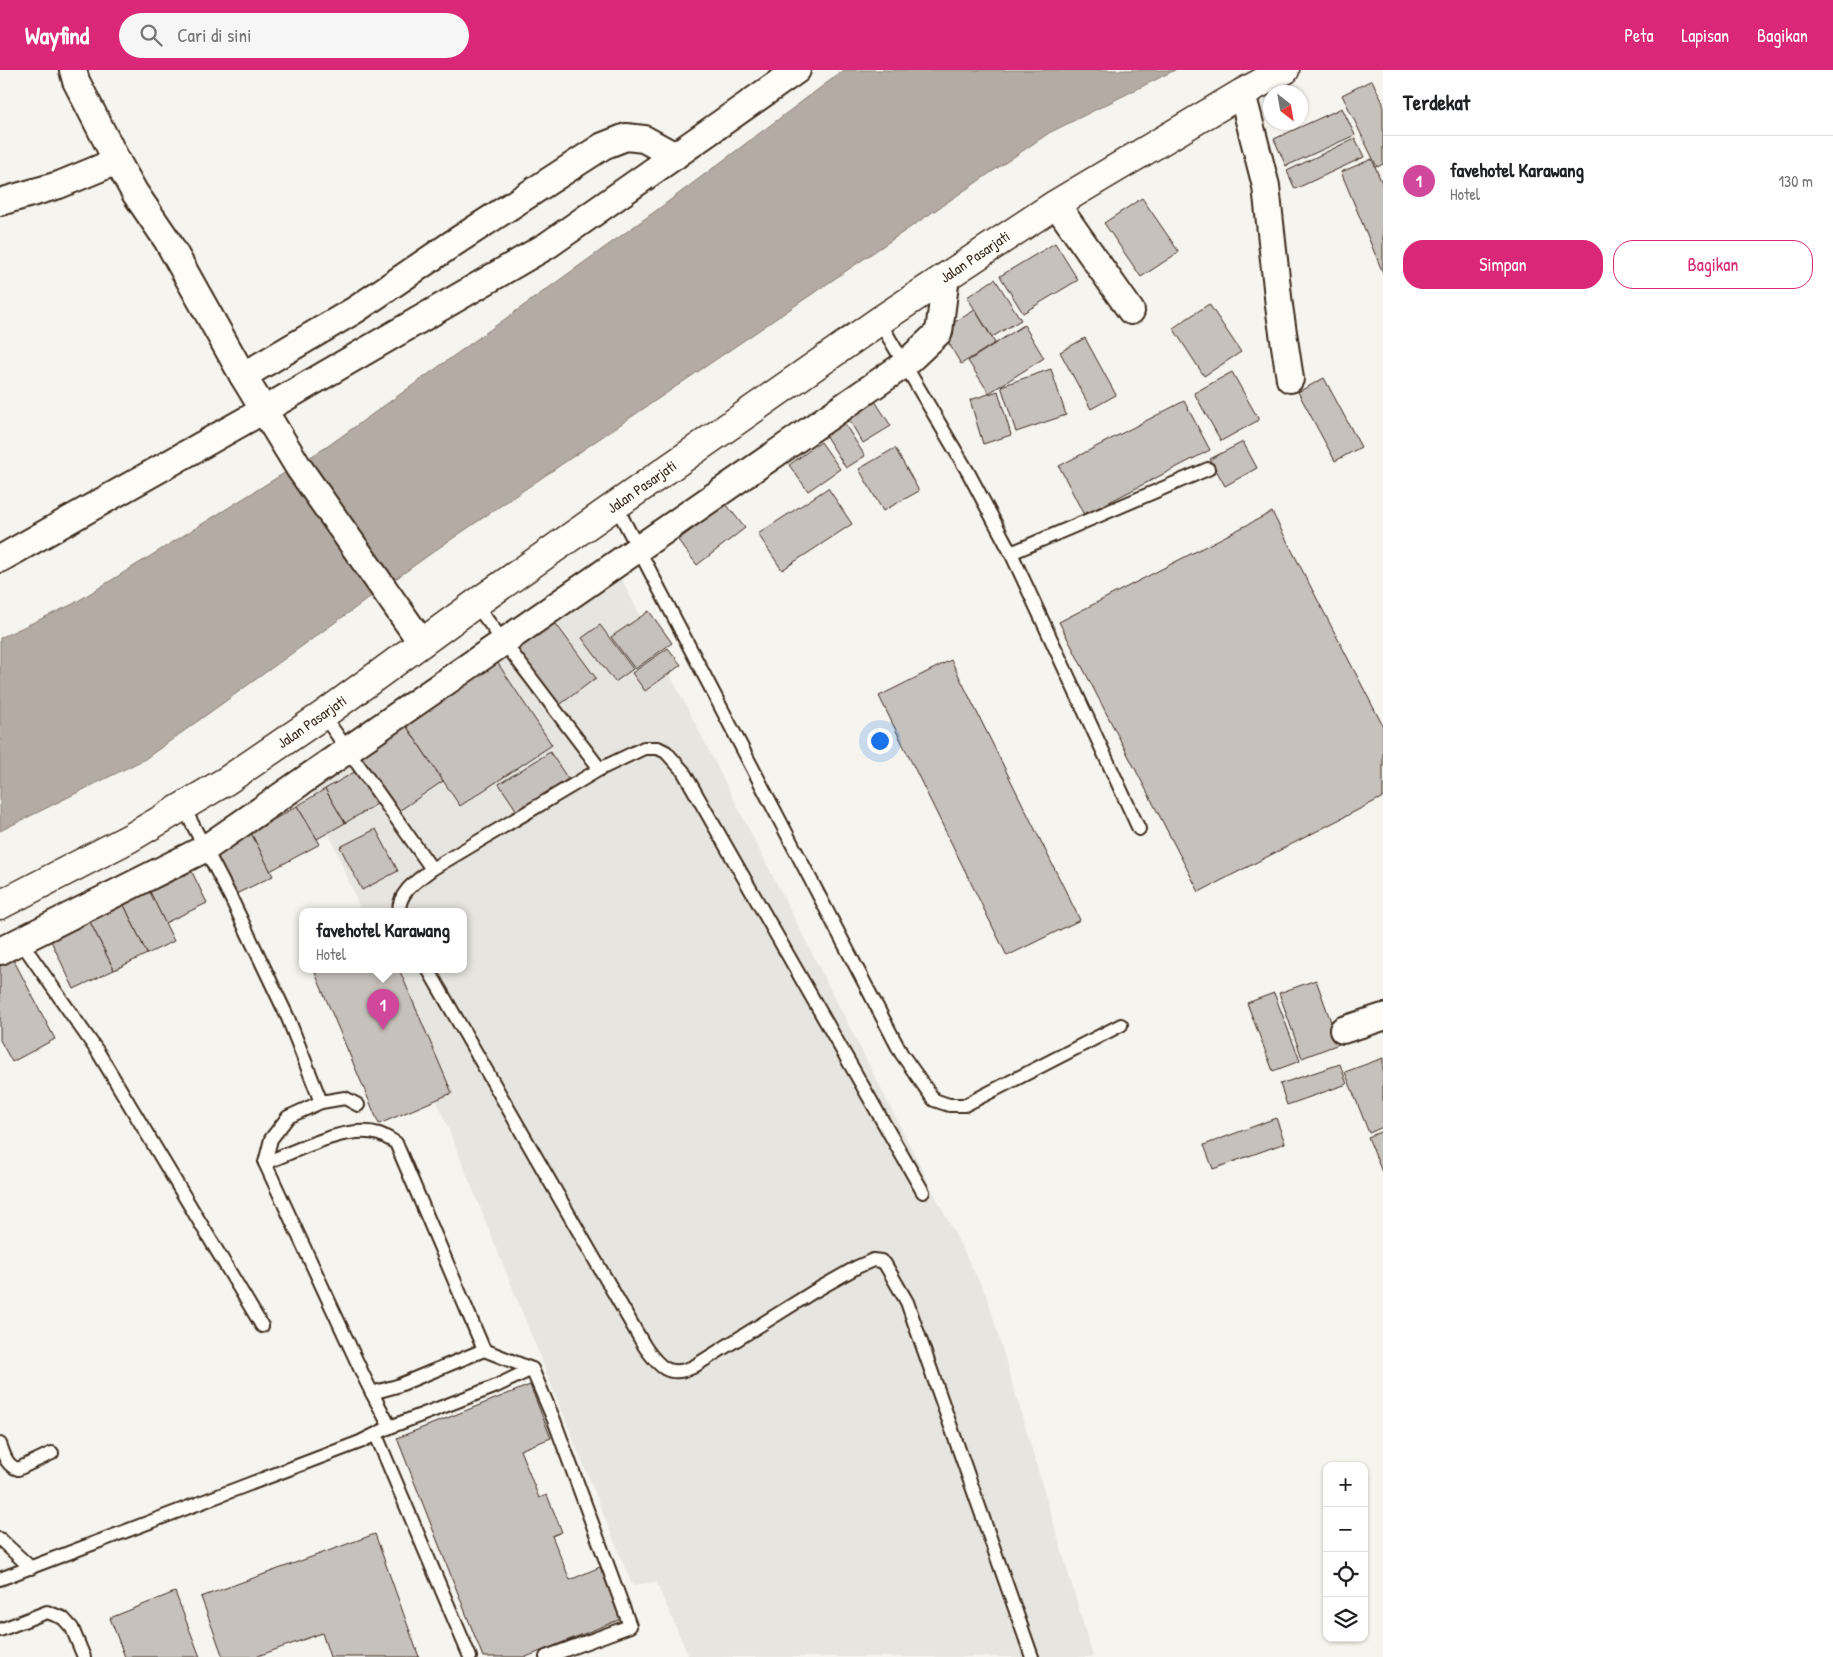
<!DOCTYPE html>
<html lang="id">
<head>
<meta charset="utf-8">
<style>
  :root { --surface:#fff; --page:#f6f6f6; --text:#202124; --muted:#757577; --line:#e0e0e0; --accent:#db2777 }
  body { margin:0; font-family:"Patrick Hand",sans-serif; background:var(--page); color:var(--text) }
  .controls { position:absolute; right:15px; bottom:15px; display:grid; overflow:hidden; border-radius:10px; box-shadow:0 1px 4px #0004 }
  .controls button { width:45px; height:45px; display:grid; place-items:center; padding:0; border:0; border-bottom:1px solid var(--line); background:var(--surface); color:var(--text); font:25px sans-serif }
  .compass { position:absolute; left:1263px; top:15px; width:45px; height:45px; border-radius:50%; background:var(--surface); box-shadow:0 1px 4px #0004; rotate:149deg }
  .you { position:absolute; left:879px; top:670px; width:18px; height:18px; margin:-12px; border:4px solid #fff; border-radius:50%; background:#1a73e8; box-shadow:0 0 0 8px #1a73e833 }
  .badge { display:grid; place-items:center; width:32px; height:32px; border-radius:50%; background:var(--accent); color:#fff; font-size:16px; font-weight:700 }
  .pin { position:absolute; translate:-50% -41px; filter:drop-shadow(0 1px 2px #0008) }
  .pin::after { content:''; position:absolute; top:26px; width:18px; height:15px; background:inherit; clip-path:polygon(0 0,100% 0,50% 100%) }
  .popup { position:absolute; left:299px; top:838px; width:168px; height:65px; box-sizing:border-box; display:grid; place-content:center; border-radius:10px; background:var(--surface); filter:drop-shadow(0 1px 4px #0005); font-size:16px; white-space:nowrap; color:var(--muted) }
  .popup b { font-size:19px; color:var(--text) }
  .popup::after { content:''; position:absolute; left:50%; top:100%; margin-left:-10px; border:10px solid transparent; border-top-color:var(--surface) }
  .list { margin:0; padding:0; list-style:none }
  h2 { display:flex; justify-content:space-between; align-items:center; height:65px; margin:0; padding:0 20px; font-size:21px }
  h2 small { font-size:16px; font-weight:400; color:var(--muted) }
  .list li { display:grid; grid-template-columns:32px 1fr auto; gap:15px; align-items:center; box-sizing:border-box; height:90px; padding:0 20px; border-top:1px solid var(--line) }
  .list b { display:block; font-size:19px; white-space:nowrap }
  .list p { margin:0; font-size:16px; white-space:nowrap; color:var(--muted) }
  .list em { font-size:16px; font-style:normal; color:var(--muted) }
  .actions { display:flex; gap:10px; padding:15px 20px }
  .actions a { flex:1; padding:11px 0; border:1px solid var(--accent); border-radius:20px; text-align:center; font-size:18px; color:var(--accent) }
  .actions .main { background:var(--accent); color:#fff }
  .icon { flex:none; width:28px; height:28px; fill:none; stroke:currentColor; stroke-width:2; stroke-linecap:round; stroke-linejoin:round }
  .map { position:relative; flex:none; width:1383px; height:1587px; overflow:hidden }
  header { display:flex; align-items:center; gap:30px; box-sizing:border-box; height:70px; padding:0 25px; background:var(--accent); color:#fff }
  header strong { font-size:24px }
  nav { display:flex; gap:28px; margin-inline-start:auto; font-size:18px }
  .search { width:350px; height:45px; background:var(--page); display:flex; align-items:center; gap:12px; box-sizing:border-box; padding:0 18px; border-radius:28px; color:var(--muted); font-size:19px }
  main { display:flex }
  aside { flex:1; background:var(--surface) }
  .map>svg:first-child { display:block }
  .built { fill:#e7e5df }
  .water { fill:#b4aca4; stroke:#84786e }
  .building { fill:#c7c1bb; stroke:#3b2a1e }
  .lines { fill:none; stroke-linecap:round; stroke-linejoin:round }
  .service-casing { stroke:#3b2a1e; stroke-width:16 }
  .minor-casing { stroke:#3b2a1e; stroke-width:30 }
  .secondary-casing { stroke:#3b2a1e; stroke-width:31 }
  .service { stroke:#fdfcf7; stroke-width:12 }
  .minor { stroke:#fdfcf7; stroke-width:26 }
  .secondary { stroke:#fdfcf7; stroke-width:28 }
  .labels { text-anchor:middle; stroke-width:4.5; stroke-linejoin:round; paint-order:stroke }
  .street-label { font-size:15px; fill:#3b2a1e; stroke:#fdfcf7 }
</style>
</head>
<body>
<header>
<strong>Wayfind</strong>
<div class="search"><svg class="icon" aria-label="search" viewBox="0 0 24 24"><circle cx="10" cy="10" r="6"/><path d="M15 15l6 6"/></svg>Cari di sini</div>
<nav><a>Peta</a><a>Lapisan</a><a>Bagikan</a></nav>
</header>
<main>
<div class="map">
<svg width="1383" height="1587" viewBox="0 0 1383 1587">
  <rect width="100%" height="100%" fill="#f5f4ee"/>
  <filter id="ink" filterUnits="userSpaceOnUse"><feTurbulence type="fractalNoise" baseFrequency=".02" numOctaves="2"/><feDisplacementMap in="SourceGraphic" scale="10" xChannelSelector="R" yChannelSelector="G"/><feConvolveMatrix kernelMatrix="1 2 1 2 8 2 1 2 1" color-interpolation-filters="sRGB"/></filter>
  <g filter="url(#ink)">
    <path class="built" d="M619 504 987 1227 1093 1587H689L656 1512 632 1515 384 899H463V841H361L311 719Z"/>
    <path class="water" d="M844 0H1175L1049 63 440 477 145 689 0 761V568L73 534 328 376 657 140Z"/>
    <g class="building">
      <path d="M1372 10 1383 33V94L1377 97 1342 25Z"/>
      <path d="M1342 38 1355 65 1286 96 1274 69Z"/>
      <path d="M1355 68 1364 87 1295 119 1287 101Z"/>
      <path d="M1372 89 1383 116V203L1341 102Z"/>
      <path d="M1142 128 1179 182 1141 207 1104 153Z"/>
      <path d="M1055 173 1078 210 1023 243 1000 206Z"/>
      <path d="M995 209 1021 250 992 267 967 227Z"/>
      <path d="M1209 234 1241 282 1204 306 1173 258Z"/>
      <path d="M975 240 995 273 961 294 941 260Z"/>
      <path d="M1024 255 1044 288 989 323 968 291Z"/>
      <path d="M1085 268 1116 325 1091 339 1060 282Z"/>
      <path d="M1051 299 1066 345 1016 362 1001 316Z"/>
      <path d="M1232 302 1259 350 1221 371 1194 323Z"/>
      <path d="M1324 308 1361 377 1335 391 1298 322Z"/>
      <path d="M998 321 1011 365 983 374 970 330Z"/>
      <path d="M873 328 891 356 863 373 846 345Z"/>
      <path d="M1184 331 1210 380 1084 445 1059 396Z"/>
      <path d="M841 348 865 386 846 398 822 360Z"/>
      <path d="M821 372 840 399 808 421 789 395Z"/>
      <path d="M1243 372 1257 398 1225 416 1210 389Z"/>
      <path d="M895 378 919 421 883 441 859 399Z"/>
      <path d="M828 418 852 454 782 500 758 464Z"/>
      <path d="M726 434 745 458 697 495 678 470Z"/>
      <path d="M1272 442 1383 656V727L1199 822 1059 552Z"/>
      <path d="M649 541 672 573 635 599 611 567Z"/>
      <path d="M553 550 596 608 558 636 515 579Z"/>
      <path d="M600 555 633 599 615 612 582 568Z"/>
      <path d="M668 578 681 595 645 621 632 603Z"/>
      <path d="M493 586 552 675 460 736 401 648Z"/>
      <path d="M951 590 1080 850 1007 886 879 626Z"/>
      <path d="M401 648 443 711 396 743 354 679Z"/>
      <path d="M550 682 568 709 517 741 499 714Z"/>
      <path d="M358 700 377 734 345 753 325 719Z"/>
      <path d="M325 719 345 753 317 769 297 736Z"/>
      <path d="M297 736 320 774 270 801 251 763Z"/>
      <path d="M249 759 273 806 236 824 213 777Z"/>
      <path d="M376 759 398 801 362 820 340 777Z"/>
      <path d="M192 802 207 833 165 853 150 822Z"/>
      <path d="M150 822 174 871 147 884 124 835Z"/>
      <path d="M124 835 147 884 114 900 90 852Z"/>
      <path d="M90 852 114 900 74 919 51 871Z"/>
      <path d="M13 889 55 969 12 992 0 970V895Z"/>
      <path d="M326 899H399L452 1023 379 1054 315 903Z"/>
      <path d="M1316 910 1339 974 1302 988 1279 923Z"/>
      <path d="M1274 923 1300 991 1273 1001 1247 933Z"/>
      <path d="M1383 988V1057L1369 1063 1345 1002Z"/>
      <path d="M1340 994 1347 1014 1287 1035 1280 1014Z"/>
      <path d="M1276 1048 1285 1073 1213 1099 1204 1075Z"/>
      <path d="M1383 1061V1101L1382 1102 1368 1067Z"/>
      <path d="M530 1315 551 1368 520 1380 539 1428 547 1425 562 1462 552 1466 570 1510 600 1497 621 1549 526 1587H483L397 1368Z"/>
      <path d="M375 1464 419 1587H330L322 1563 255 1587H223L201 1527Z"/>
      <path d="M175 1522 200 1587H125L110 1548Z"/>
    </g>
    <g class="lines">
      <g class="service-casing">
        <g id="service">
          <path d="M879 251 968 402 1011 483 1139 759"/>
          <path d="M616 436 901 983 934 1030 949 1035H965L1121 955"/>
          <path d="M1011 483 1208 399"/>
          <path d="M475 534 600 699"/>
          <path d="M323 645 432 799"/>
          <path d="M184 738 230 826 288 948 321 1032"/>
          <path d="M399 841C399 821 418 810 432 799L600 699 644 678H658L666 682 683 701 923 1122"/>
          <path d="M21 872 98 982 262 1256"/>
          <path d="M428 899 645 1277C659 1297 669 1308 693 1297L813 1222 857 1197 873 1190 881 1191 885 1194 907 1232 1032 1587"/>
          <path d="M358 1035 345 1028 321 1032 288 1047 271 1069 265 1093 364 1307 372 1323 397 1316 484 1280"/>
          <path d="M265 1093C296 1081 347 1054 379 1064 385 1066 391 1070 396 1073L484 1280 532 1299"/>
          <path d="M372 1323 390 1357"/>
          <path d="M376 1365 470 1587"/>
          <path d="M0 1374C4 1384 6 1396 18 1399L52 1383"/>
          <path d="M0 1469 31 1498"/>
          <path d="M0 1509 360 1372 390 1357 494 1317 532 1299 554 1350 630 1556 546 1587"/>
          <path d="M0 1560 47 1542 63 1548 72 1558 84 1587"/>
        </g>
      </g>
      <g class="minor-casing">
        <g id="minor">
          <path d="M73 0 76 11 117 91 135 123 167 170 243 306 299 398 422 573"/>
          <path d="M1242 23 1266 116 1279 236 1290 309"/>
          <path d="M0 132 59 115 117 91"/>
          <path d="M1056 134 1131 241"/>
          <path d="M243 306 355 240 452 174 603 76 626 67 644 69 675 86"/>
          <path d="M0 489 264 340 548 175 797 0"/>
          <path d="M0 881 206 778 905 294 939 262 946 206"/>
          <path d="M1343 960 1383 947"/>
        </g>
      </g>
      <g class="secondary-casing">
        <path id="secondary" d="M0 835 130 768 226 711 323 645 475 534 879 251 1056 134 1242 23 1285 0"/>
      </g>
      <use href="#service" class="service"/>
      <use href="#minor" class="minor"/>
      <use href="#secondary" class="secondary"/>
    </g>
  </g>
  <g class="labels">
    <g class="street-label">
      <text transform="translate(975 187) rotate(-34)" y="5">Jalan Pasarjati</text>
      <text transform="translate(642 417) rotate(-35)" y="5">Jalan Pasarjati</text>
      <text transform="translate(312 652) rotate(-35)" y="5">Jalan Pasarjati</text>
    </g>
  </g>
</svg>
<div class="controls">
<button>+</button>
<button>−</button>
<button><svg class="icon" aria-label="locate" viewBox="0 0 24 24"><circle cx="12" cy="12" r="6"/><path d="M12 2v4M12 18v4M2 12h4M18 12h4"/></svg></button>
<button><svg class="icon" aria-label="layers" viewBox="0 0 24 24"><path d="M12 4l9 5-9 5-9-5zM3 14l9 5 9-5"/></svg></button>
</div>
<svg class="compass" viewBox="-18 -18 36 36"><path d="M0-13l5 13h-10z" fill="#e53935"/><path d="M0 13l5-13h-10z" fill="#757577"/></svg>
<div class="you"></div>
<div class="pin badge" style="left:383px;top:960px;background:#d1479c">1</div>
<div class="popup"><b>favehotel Karawang</b>Hotel</div>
</div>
<aside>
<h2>Terdekat<small></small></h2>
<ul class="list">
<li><span class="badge" style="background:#d1479c">1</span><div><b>favehotel Karawang</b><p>Hotel</p></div><em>130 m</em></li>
</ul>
<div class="actions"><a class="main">Simpan</a><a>Bagikan</a></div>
</aside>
</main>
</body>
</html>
